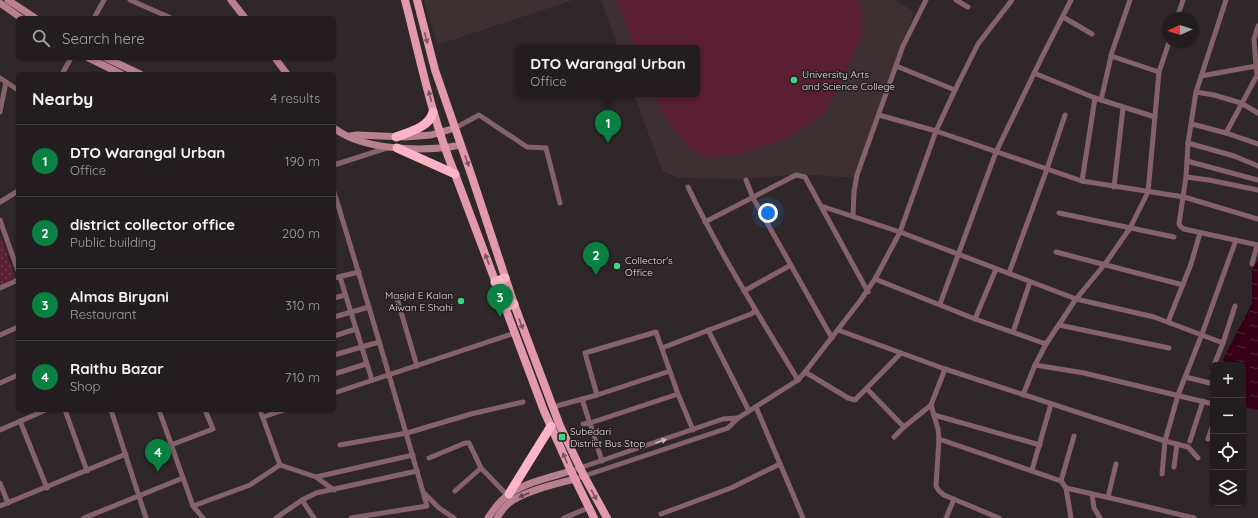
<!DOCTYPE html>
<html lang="en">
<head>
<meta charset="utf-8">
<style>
  :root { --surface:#231d1f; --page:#2b2628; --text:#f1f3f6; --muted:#a3a2a4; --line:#403b3d; --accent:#0b8043 }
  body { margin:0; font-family:Quicksand,sans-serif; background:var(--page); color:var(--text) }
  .controls { position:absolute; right:12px; bottom:12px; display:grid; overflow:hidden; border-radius:6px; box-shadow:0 1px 3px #0004 }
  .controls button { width:36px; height:36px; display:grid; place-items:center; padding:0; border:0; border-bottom:1px solid var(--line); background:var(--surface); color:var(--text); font:20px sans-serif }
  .compass { position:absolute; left:1162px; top:12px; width:36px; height:36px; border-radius:50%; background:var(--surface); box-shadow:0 1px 3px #0004; rotate:267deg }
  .you { position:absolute; left:768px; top:213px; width:14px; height:14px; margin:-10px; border:3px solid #fff; border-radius:50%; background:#1a73e8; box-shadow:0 0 0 6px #1a73e833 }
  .badge { display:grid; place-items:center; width:26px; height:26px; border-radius:50%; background:var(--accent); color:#fff; font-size:13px; font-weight:700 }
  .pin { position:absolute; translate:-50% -33px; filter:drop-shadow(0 1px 2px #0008) }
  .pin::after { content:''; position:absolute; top:21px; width:14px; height:12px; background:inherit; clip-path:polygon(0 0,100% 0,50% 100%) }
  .popup { position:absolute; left:516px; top:45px; width:184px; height:52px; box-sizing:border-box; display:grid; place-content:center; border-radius:6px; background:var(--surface); filter:drop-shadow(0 1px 3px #0005); font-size:13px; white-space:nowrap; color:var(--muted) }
  .popup b { font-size:15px; color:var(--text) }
  .popup::after { content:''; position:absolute; left:50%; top:100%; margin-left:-8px; border:8px solid transparent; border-top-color:var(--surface) }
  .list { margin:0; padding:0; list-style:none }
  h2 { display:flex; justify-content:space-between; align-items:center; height:52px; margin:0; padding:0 16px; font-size:17px }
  h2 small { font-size:13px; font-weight:400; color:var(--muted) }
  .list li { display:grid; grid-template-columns:26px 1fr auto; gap:12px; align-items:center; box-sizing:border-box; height:72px; padding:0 16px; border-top:1px solid var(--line) }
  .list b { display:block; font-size:15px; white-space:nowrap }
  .list p { margin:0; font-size:13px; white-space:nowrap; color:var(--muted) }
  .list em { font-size:13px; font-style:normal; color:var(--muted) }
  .icon { flex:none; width:22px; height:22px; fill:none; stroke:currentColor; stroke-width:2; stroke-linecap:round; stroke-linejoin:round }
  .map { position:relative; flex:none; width:1258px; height:518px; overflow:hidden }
  .search { position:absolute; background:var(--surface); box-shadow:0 1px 3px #0004; left:16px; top:16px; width:320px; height:44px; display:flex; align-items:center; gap:10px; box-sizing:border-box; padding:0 14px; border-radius:6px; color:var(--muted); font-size:15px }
  .panel { position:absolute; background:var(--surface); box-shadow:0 1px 3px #0004; left:16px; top:72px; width:320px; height:340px; border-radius:6px }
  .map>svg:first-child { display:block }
  .built { fill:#3e3032 }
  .grass { fill:#5a1f32 }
  .park { fill:url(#park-dots) }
  .water { fill:url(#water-ripples) }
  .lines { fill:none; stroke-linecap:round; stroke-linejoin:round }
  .street { stroke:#85626a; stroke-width:5 }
  .secondary { stroke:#b9818f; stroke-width:7 }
  .primary { stroke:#e299ab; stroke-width:8 }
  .highway { stroke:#fcb5c6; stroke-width:9 }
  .oneway { fill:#7a555e }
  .oneway2 { fill:#c5b7ba }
  .oneway3 { fill:#60454c }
  .poi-dot { fill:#3cd77e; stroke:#251d1f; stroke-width:1.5 }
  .labels { text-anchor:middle; stroke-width:3; stroke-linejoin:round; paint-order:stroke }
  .poi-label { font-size:10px; fill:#e1dcdd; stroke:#251d1f; text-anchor:start }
</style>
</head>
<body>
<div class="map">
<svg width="1258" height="518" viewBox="0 0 1258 518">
  <defs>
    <pattern id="park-dots" width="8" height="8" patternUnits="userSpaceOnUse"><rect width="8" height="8" fill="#5a1f32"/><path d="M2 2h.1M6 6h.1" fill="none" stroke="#713f4f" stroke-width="1.8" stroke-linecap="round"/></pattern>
    <pattern id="water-ripples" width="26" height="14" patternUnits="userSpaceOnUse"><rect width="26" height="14" fill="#360116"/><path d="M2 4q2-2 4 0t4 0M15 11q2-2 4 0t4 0" fill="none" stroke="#532537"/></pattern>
  </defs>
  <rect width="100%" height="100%" fill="#2f2729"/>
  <g class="built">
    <path d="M424 0H573L437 45Z"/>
    <path d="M601 0H895L915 12 903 39 896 66 857 178 798 174 746 179 680 178 662 171 634 94H697V48H618Z"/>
  </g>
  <path class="grass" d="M617 0H859L863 14 862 35 845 73 823 115 784 139 740 154 711 157 701 156 692 151 665 117 654 94H697V48H634Z"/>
  <path class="park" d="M0 235 15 277 0 285Z"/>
  <path class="water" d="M1258 260V411L1243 406V365H1225L1223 359 1252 303V269Z"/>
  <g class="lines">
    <g class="street">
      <path d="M130 0 171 18"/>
      <path d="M956 0 968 7"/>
      <path d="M1226 0 1196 92 1188 143 1186 177 1179 224 1181 227 1184 229 1258 245"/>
      <path d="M1063 17 1092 34"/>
      <path d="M94 18 104 0"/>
      <path d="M1177 18 1183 0"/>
      <path d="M1258 26 1254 39 1256 66 1258 65"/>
      <path d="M1111 56 1159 72"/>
      <path d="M896 66 955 90"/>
      <path d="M1034 73 1095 98 1155 117"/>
      <path d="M62 74 71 58"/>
      <path d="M1201 76 1256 66 1257 75 1255 79 1226 133"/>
      <path d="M0 78 18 90"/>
      <path d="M1196 92 1214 95 1241 103 1258 113"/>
      <path d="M1101 100 1112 52 1130 0"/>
      <path d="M0 112 6 82"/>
      <path d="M879 115 936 131 1082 181 1184 197 1258 219"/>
      <path d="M1192 124 1226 133 1258 144"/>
      <path d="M455 128 479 115 527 147 546 148 560 203"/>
      <path d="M1188 143 1234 156 1258 166"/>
      <path d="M1187 161 1258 180"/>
      <path d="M334 165 387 148"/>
      <path d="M1186 177 1209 180 1258 190"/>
      <path d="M746 180 753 198 832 338"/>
      <path d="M1082 181 1095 98"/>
      <path d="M688 187C720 254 760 317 798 380"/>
      <path d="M1114 187 1123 108"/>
      <path d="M334 192C366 296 397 401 427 506L351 518"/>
      <path d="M0 202 18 191"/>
      <path d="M821 206 900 232 1076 299 1154 317 1223 343 1214 365"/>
      <path d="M1059 213 1174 237"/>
      <path d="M853 216 854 192 857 175 903 46 926 0"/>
      <path d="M0 220 18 271"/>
      <path d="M705 222 796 175 805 177 868 292"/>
      <path d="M1056 252 1183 285"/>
      <path d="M1252 264 1257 245"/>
      <path d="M1009 273 1047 169 1065 115"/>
      <path d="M340 277 372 380"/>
      <path d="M334 278 359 272"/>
      <path d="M875 279 975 319 1046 344"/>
      <path d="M0 288 18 280"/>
      <path d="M744 291 791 265"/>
      <path d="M396 295 417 366"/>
      <path d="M334 298 345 295"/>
      <path d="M940 304 996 152 1042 57 1071 0"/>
      <path d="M334 317 369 307"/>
      <path d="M975 319 996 269"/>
      <path d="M1168 322 1191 264 1200 233"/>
      <path d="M1059 325 1169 348"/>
      <path d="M708 330 749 411"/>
      <path d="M838 330 945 369 1165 441 1188 447 1198 458"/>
      <path d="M1013 332 1030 282"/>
      <path d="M0 335 18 327"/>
      <path d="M334 336 356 329"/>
      <path d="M1223 343 1235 306"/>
      <path d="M662 348 751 314 755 311"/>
      <path d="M334 355 379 342"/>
      <path d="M1035 365 1084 373 1213 404"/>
      <path d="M805 372 848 398 855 400 901 353"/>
      <path d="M1212 372 1213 369"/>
      <path d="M334 374 366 364"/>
      <path d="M1185 377 1210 383"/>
      <path d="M0 383 18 375"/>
      <path d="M867 389 904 427 931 405 945 369"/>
      <path d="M334 393 515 333"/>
      <path d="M597 395 585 353 656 332 678 394 693 430"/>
      <path d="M1023 395 1035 365 1046 344 1076 299 1105 264 1130 228 1148 192 1159 72 1169 42"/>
      <path d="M582 399 602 461"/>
      <path d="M931 405 938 429 939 439 936 486 939 491 944 495 999 518"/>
      <path d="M553 407 597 395 670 371"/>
      <path d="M756 407 803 518"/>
      <path d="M65 410 87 471"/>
      <path d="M111 410 146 518"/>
      <path d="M159 410 193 506 203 518"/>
      <path d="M934 415 1040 445"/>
      <path d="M263 417 284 410"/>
      <path d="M20 421 47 488"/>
      <path d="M583 424 590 423 678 394"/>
      <path d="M0 430 46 410"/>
      <path d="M894 437 904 427"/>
      <path d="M939 439 1061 481 1066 488 1071 518"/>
      <path d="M1208 439 1213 424"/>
      <path d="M1190 441 1203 401"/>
      <path d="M171 445 213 429 205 410"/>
      <path d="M340 445 407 433 471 414 523 402"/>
      <path d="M429 458 465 443H469L481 468"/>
      <path d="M280 465 316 477 334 490"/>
      <path d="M1174 467 1177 444"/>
      <path d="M1032 470 1051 404"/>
      <path d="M571 471 723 419 738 418"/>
      <path d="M1162 474 1165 441 1178 395 1202 334 1236 240"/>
      <path d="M316 477 413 455"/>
      <path d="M575 479 728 428 738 418 798 380 805 372 860 301 875 279 900 232 936 131 955 90 978 44 1012 0"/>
      <path d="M1061 481 1074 436"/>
      <path d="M0 483 8 503"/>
      <path d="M1066 488 1119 500 1194 518"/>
      <path d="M455 491 481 468 508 496"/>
      <path d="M424 493 439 508 454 518"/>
      <path d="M1092 494 1094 508 1100 518"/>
      <path d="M1108 497 1116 464"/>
      <path d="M302 500 314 518"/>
      <path d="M0 506 126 454"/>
      <path d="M193 506 250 485 280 465 260 410"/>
      <path d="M661 514 731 488 780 464"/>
      <path d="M84 518 183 478"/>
      <path d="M276 518 302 500 316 493 417 471"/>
      <path d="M564 518 588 508"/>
      <path d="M946 518 954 499"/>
    </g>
    <g class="secondary">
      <path d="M8 0 35 18"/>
      <path d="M231 0 245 18"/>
      <path d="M0 3 21 18"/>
      <path d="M89 58 121 74"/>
      <path d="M106 58 140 74"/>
      <path d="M275 58 287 74"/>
      <path d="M334 128C363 151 425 152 461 145"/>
      <path d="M350 136 358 135 405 137 431 135 455 128"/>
      <path d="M488 518C492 512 496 506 501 501 519 483 548 478 571 471"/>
      <path d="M497 518C500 513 504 507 509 503 524 491 556 484 575 479"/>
    </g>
    <g class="primary">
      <path d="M405 0C420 58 432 119 455 174L544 411 571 471 594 518"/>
      <path d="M417 0 435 70 472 177 514 304 560 426 584 476 607 518"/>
    </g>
    <g class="highway">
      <path d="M396 137C409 132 430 127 433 112"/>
      <path d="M397 148 455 174"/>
      <path d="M495 282 505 278"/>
      <path d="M505 307 514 304"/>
      <path d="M509 494 551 426"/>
    </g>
  </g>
  <defs><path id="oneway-solid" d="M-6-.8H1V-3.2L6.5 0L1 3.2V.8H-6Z"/></defs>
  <g class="oneway">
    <use href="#oneway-solid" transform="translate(426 38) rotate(75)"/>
    <use href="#oneway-solid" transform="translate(430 96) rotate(-104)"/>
    <use href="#oneway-solid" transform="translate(467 161) rotate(70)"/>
    <use href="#oneway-solid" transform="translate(487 259) rotate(-111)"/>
    <use href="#oneway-solid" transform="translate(521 324) rotate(70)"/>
    <use href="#oneway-solid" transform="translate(565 458) rotate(-113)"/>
    <use href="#oneway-solid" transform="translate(594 495) rotate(62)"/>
  </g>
  <use class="oneway2" href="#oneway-solid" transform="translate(661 441) rotate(-19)"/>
  <use class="oneway3" href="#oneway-solid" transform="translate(524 495) rotate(157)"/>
  <g class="poi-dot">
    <circle cx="794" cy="80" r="4"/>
    <circle cx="617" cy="266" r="4"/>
    <circle cx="461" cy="301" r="4"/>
    <rect x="558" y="433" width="8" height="8" rx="2"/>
  </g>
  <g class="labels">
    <g class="poi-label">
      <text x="802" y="78">University Arts<tspan x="802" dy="12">and Science College</tspan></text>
      <text x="625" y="264">Collector's<tspan x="625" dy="12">Office</tspan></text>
      <text x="453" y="299" text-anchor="end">Masjid E Kalan<tspan x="453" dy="12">Aiwan E Shahi</tspan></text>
      <text x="570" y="435">Subedari<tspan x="570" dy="12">District Bus Stop</tspan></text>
    </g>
  </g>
</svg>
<div class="controls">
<button>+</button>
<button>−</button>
<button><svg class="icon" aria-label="locate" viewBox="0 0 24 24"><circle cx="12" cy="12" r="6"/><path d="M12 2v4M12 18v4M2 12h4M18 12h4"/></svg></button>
<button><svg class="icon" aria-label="layers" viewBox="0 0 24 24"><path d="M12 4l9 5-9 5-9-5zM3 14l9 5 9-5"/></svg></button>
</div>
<svg class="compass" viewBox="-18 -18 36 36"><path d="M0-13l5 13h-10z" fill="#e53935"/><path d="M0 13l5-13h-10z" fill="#a3a2a4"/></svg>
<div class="you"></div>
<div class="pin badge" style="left:608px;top:143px">1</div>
<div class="popup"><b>DTO Warangal Urban</b>Office</div>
<div class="pin badge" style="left:596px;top:275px">2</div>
<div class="pin badge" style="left:500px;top:317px">3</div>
<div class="pin badge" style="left:158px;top:472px">4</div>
<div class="search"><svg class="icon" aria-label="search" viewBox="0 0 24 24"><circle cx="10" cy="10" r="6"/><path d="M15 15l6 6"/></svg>Search here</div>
<section class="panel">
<h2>Nearby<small>4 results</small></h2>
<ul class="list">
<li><span class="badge">1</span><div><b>DTO Warangal Urban</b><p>Office</p></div><em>190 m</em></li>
<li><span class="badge">2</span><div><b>district collector office</b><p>Public building</p></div><em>200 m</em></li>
<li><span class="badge">3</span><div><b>Almas Biryani</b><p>Restaurant</p></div><em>310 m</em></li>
<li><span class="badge">4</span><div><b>Raithu Bazar</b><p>Shop</p></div><em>710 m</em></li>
</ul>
</section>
</div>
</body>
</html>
